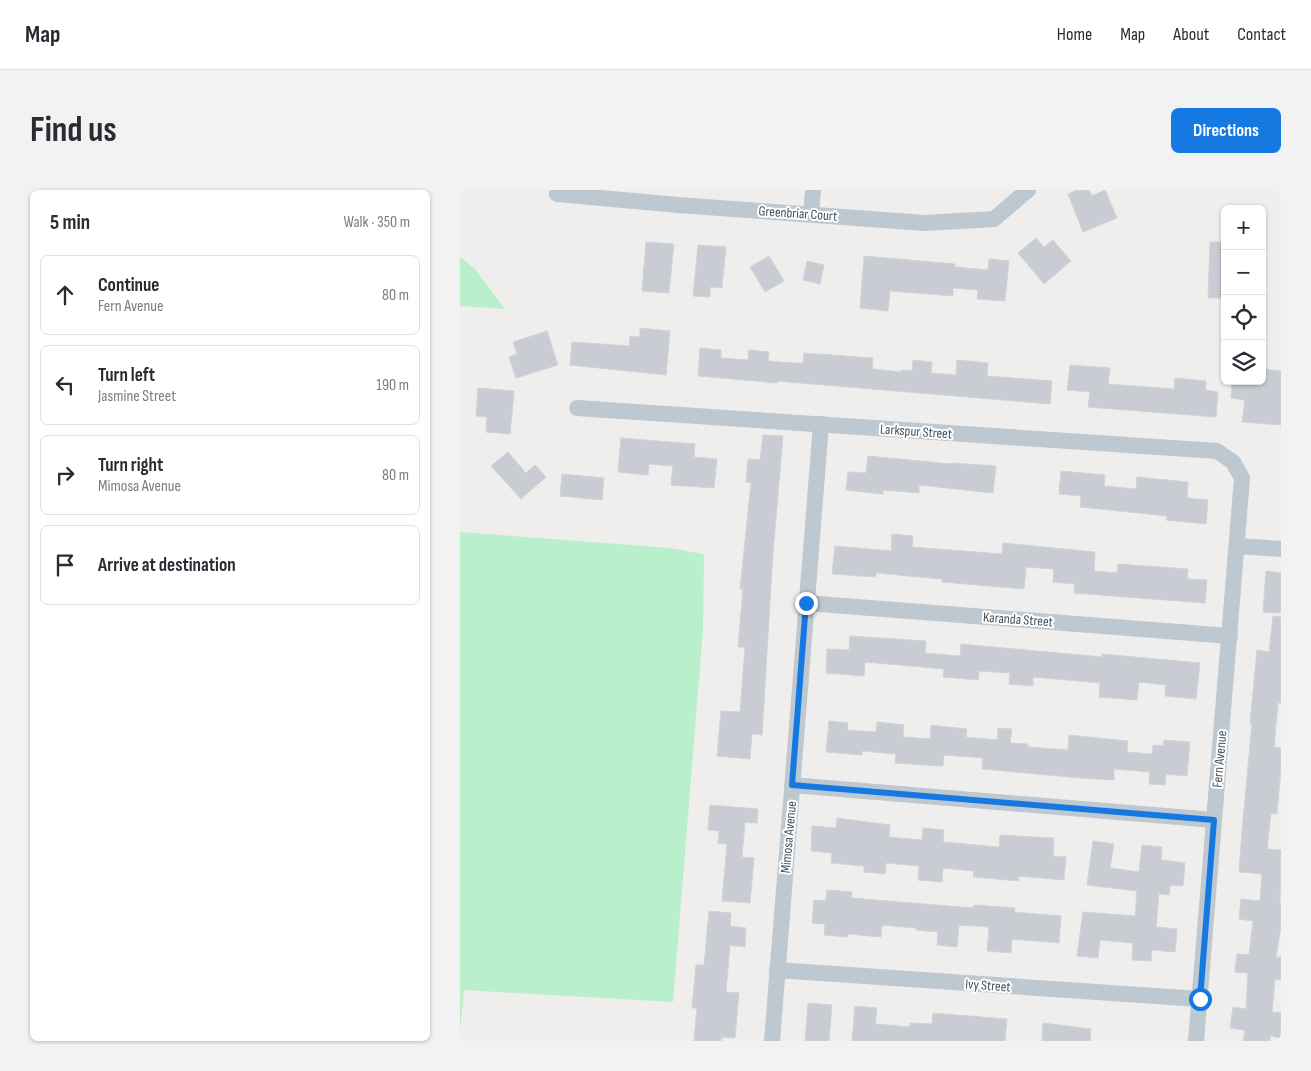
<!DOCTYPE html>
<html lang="en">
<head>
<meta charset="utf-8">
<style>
  :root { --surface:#fff; --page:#f2f2f3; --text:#2b2b33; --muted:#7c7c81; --line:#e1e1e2; --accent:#1579e1 }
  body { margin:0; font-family:"Sofia Sans Condensed",sans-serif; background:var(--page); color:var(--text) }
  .controls { position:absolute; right:15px; top:15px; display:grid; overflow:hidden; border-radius:8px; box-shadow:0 1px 4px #0004 }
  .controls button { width:45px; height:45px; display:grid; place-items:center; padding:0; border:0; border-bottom:1px solid var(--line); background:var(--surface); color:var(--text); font:25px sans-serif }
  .stop { position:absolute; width:15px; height:15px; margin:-11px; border:4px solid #1579e1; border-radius:50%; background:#fff }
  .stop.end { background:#1579e1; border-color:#fff; box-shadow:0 1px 5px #0008 }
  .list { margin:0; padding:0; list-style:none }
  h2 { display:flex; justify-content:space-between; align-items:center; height:65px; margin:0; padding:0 20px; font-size:21px }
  h2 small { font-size:16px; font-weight:400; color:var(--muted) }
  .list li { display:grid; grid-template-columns:32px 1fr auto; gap:15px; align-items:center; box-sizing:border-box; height:80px; margin:0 10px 10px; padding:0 10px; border:1px solid var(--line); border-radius:8px }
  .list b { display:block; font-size:19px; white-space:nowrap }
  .list p { margin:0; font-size:16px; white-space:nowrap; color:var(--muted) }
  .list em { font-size:16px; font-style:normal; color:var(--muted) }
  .icon { flex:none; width:28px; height:28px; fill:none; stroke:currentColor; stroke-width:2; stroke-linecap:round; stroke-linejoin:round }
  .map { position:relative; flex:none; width:821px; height:851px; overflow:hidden; border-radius:8px }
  header { display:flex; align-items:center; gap:30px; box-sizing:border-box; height:70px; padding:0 25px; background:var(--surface); border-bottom:1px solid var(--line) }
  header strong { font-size:24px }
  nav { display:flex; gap:28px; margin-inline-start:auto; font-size:18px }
  .intro { display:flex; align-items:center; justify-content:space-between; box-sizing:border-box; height:120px; padding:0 30px }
  h1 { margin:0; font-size:35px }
  .button { padding:12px 22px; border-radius:8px; background:var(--accent); color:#fff; font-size:18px; font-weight:700 }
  main { display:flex; gap:30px; padding:0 30px }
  aside { flex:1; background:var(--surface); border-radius:8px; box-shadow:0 1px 4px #0004 }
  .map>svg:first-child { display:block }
  .green { fill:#b9efcb }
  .building { fill:#c9ccd2; stroke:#d1d3d9 }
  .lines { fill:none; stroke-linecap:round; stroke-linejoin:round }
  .street { stroke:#bdc8d0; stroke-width:16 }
  .route { stroke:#1579e1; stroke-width:6 }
  .labels { text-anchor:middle; stroke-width:4; stroke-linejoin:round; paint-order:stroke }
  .street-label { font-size:14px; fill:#45515b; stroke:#fff }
</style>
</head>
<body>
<header>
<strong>Map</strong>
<nav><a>Home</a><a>Map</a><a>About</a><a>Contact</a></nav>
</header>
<div class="intro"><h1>Find us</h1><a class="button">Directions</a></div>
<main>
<aside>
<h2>5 min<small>Walk · 350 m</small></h2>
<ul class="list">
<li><svg class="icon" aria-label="ahead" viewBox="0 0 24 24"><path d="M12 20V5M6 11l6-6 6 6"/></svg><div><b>Continue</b><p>Fern Avenue</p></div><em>80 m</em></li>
<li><svg class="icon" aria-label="left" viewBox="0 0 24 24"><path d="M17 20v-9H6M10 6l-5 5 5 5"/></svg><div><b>Turn left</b><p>Jasmine Street</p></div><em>190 m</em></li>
<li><svg class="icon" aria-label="right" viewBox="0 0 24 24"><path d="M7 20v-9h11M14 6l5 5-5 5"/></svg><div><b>Turn right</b><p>Mimosa Avenue</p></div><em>80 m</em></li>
<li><svg class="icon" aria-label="arrive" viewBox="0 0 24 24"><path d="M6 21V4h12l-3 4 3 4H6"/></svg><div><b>Arrive at destination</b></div></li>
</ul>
</aside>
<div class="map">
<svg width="821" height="851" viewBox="0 0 821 851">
  <rect width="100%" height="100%" fill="#f0eded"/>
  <g class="green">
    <path d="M0 67 15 79 45 119 0 116Z"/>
    <path d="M0 342 210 358 244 364 243 439 213 812 4 800 0 841Z"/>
  </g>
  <g class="building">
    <path d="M617 0H629L632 6 645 0 657 28 623 42 608 4Z"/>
    <path d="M576 48 584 57 593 50 611 71 584 94 558 63Z"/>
    <path d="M186 52 214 54 209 103 182 101Z"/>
    <path d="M750 52H765V108H748Z"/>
    <path d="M238 55 266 57 262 98 250 97V107L233 106Z"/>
    <path d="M309 66 324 91 305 102 290 77Z"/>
    <path d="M404 66 495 74V77L528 80 529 69 549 71 545 111 517 109 518 100 493 98V106L430 101 428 121 400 118Z"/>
    <path d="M347 71 364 75 360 94 343 90Z"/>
    <path d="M180 138 210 141 206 185 110 175 112 152 169 156 170 146 180 147Z"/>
    <path d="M87 141 98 175 56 188 49 167 57 164 53 152Z"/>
    <path d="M240 158 261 160V168L288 170 289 160 309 162 308 171 331 173H343L344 163 413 168 412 179 441 182V180L452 181 453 170 472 172 471 183 496 185 497 170 528 173 527 186 592 191 590 214 317 191V193L238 186Z"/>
    <path d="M610 175 650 178 648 194 714 199 715 188 746 191 745 200 758 202 756 227 628 217 630 202 607 200Z"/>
    <path d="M804 179 821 181V235L782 232 785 210 771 208 772 191H802Z"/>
    <path d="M18 198 54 201 50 244 26 242 27 227 16 226Z"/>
    <path d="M303 245 323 246 313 363 302 545 292 544 290 569 257 566 261 521 280 522 285 457H278L283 399H280L291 293 286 292 288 269 300 270Z"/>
    <path d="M161 248 235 254 234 267 257 269 254 298 211 295 213 276 189 274 188 285 158 282Z"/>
    <path d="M48 262 66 283 75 275 86 287 61 309 31 276Z"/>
    <path d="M408 266 491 274 492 273 536 276 533 303 459 295V303L423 300V304L386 300 388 282 406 283Z"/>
    <path d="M601 281 645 285 644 296 676 299 677 287 728 292 727 308 748 310 746 334 706 330 707 326 620 317 621 306 599 304Z"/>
    <path d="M102 284 144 288 142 310 100 306Z"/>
    <path d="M432 344 453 346 452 357 542 364 543 353 635 362 634 381 657 383 658 374 728 379 727 389 747 390 745 413 614 403 615 394 593 392 594 379 566 377 564 399 482 392V389L416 383V387L372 384 375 356 431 361Z"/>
    <path d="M806 381 821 383V423L803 422Z"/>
    <path d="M813 426 821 427V513H818L814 557 821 558V577L817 624 811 623 807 659 821 660 820 713H821V735L816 767H821V790L815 789 812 822 821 823V836L820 848 810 846V851H783L785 840 770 838 773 817 786 819 788 783 775 782 777 764 789 765 793 731 779 729 781 709 800 711 802 684 779 682 782 641 792 533H790L797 460 809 462Z"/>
    <path d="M390 446 466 451 465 463 500 466 501 454 642 467V464L740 473 736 509 705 506 706 495 679 492 677 510 639 507 640 493 573 487V496L549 494 550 483 519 481 518 490 483 487 484 479 405 472 404 486 366 483 367 459 389 460Z"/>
    <path d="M369 531 388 533 387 540 416 542 417 532 444 535 443 547 470 549 471 535 507 539 506 547 537 550 538 538 552 539 550 553 568 554V557L608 560 609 545 668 551 667 562 692 564 693 555 703 556 704 550 730 552 727 586 706 584 705 595 689 594 690 582 654 579V590L620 588 522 579 523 568 484 565 483 576 435 573 436 564 402 561V565L366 562Z"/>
    <path d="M250 615 298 619 297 633 285 632 282 667 294 668 290 713 262 711 267 654 258 653 259 641 248 640Z"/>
    <path d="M377 628 430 635 429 647 462 650 463 638 484 640 483 652 539 657 540 645 594 648 593 666 606 667 604 690 559 686V691L513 687 514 681 483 678 482 692 458 690 459 676 426 673 425 684 404 682V676L371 673 372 663 351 661 352 636 376 638Z"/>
    <path d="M633 651 654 654 650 678 679 682 682 655 702 657 701 670 725 673 723 696 710 695 709 705 699 704 696 737 717 739 715 762 692 760 691 771 672 770 673 753 640 750 638 768 617 766 623 722 675 726 677 701 627 695Z"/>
    <path d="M367 700 392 702 391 708 513 718 514 715 555 718 554 722 601 726 599 753 552 749 551 763 527 761 529 737 499 735 497 757 477 755 478 742 456 740V738L422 735 421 747 388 744V747L364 745 365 734 352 733 354 710 366 711Z"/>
    <path d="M249 721 271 723 270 736 286 738 285 757 270 755 266 802 279 803 275 848 262 847 261 851H234L237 818H232L236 775H244Z"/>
    <path d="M348 813 372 815 369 851H345Z"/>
    <path d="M395 816 417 818 415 834 450 837V833L472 834 473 823 547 829 545 851H392Z"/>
    <path d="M583 833 631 839 630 851H582Z"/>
  </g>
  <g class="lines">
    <g class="street">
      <path d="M97 4 218 15 465 33 534 29 568 0"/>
      <path d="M351 24 353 0"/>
      <path d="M117 218 757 261 773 272 782 288 736 851"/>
      <path d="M778 356 821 359"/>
      <path d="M346 413 770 446"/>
      <path d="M332 595 754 630"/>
      <path d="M317 780 739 809"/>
      <path d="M312 851 361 234"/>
    </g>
  </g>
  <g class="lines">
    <path class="route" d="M346 413 332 595 754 630 740 809"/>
  </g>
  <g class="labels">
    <g class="street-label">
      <text transform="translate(338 23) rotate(4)" y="5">Greenbriar Court</text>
      <text transform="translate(456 241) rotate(4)" y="5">Larkspur Street</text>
      <text transform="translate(558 429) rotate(4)" y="5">Karanda Street</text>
      <text transform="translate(759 569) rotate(-85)" y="5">Fern Avenue</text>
      <text transform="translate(328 647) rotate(-85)" y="5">Mimosa Avenue</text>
      <text transform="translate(528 795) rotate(4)" y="5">Ivy Street</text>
    </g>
  </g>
</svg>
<div class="controls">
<button>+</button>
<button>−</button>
<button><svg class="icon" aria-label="locate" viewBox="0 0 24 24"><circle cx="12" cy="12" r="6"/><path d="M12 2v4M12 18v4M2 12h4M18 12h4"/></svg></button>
<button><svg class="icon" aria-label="layers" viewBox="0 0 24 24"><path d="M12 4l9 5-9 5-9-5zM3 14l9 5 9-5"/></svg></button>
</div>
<div class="stop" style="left:740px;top:809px"></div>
<div class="stop end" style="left:346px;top:413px"></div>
</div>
</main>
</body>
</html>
